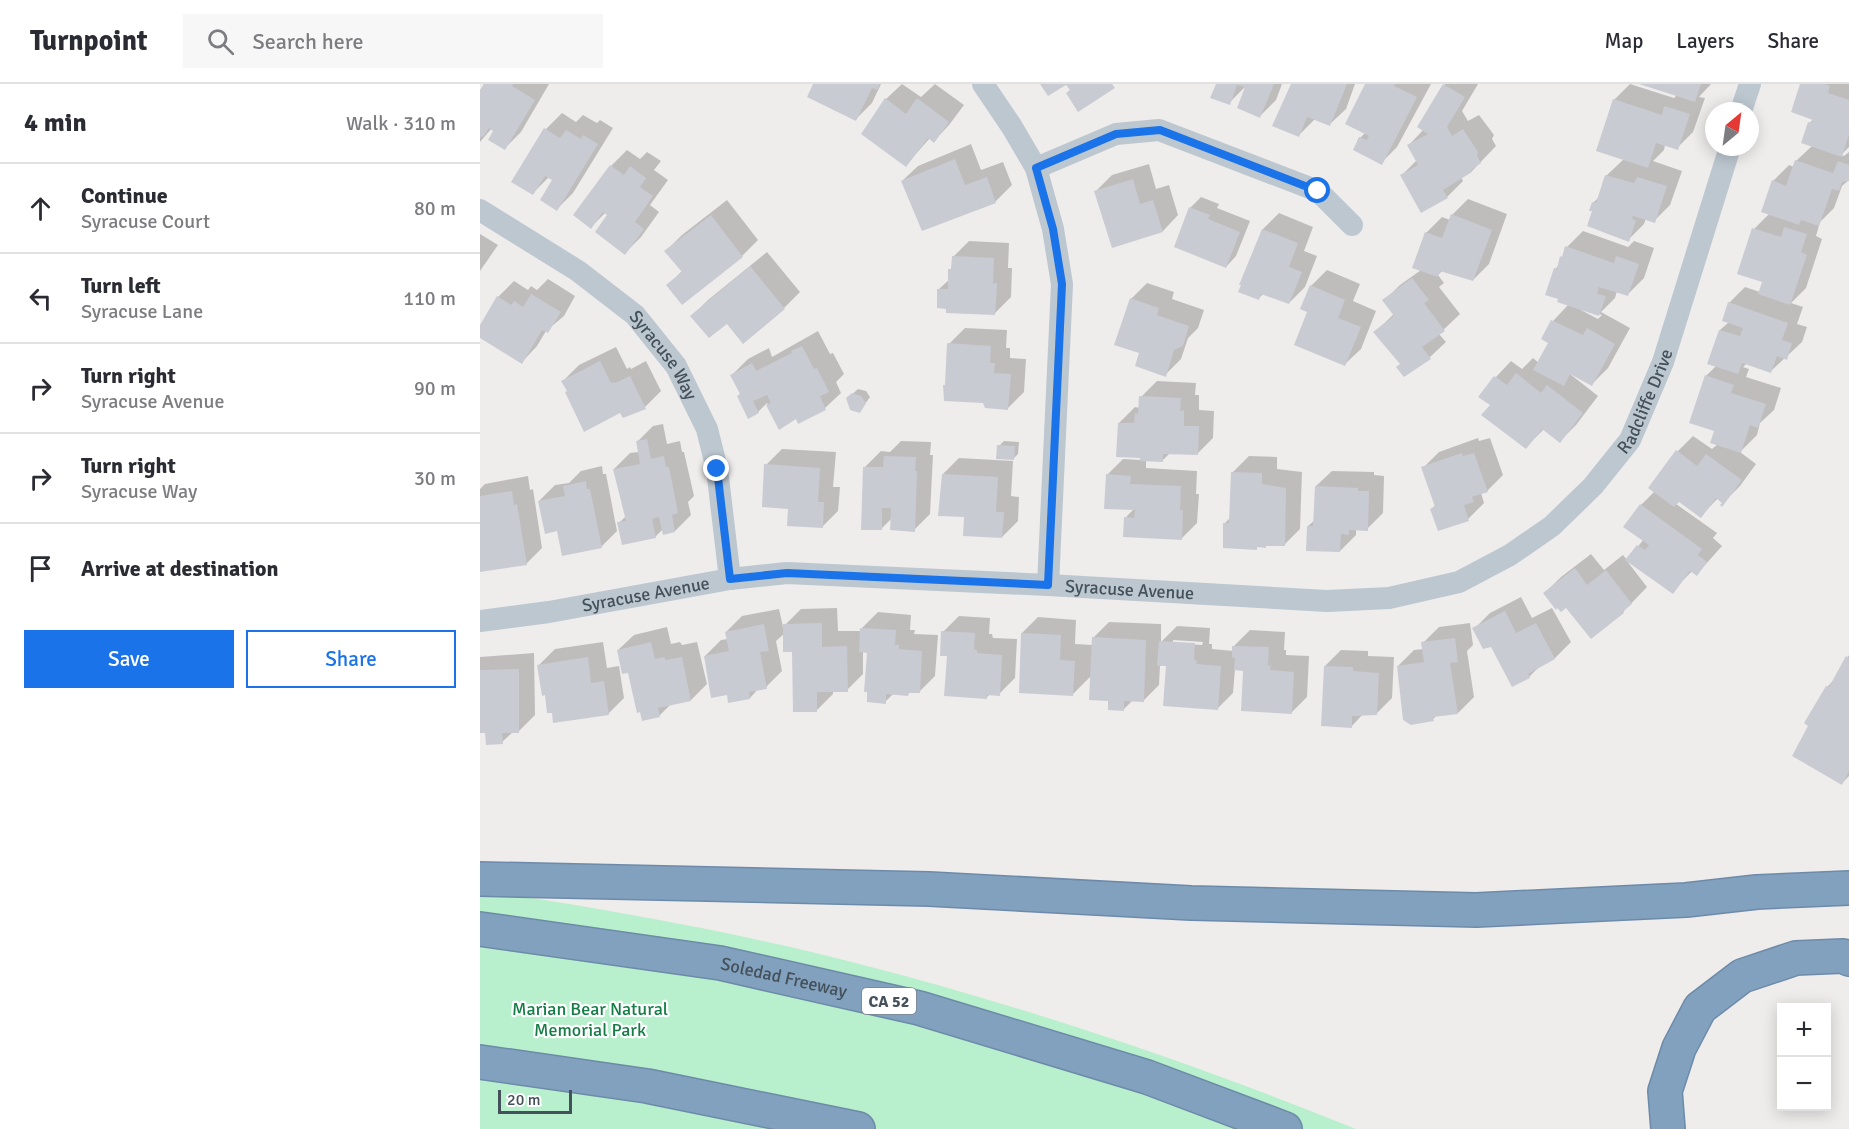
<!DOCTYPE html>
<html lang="en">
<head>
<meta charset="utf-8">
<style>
  :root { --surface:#fff; --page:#f7f7f7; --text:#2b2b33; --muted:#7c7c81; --line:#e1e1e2; --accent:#1a73e8 }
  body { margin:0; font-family:Signika,sans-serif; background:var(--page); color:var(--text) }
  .controls { position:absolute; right:18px; bottom:18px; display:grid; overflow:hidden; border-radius:0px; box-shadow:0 3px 15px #0003 }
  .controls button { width:54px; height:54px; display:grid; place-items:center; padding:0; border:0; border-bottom:2px solid var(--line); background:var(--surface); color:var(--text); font:30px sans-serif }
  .compass { position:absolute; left:1225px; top:18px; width:54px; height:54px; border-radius:50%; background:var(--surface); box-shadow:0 3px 15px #0003; rotate:29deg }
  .scale { position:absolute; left:18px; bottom:15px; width:74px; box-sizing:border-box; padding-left:6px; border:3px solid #44505a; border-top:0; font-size:16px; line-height:21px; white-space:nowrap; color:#44505a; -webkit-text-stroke:4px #fff; paint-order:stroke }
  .stop { position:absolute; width:18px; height:18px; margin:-14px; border:4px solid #1a73e8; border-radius:50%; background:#fff }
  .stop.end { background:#1a73e8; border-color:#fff; box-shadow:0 2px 6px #0008 }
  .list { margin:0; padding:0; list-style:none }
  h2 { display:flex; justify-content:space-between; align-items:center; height:78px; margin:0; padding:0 24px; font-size:26px }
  h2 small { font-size:20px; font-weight:400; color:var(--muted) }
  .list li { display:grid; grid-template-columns:39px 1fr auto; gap:18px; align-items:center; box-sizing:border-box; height:90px; padding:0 24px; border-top:2px solid var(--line) }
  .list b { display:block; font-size:22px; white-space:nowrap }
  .list p { margin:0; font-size:20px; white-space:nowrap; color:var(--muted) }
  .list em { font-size:20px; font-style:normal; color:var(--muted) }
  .actions { display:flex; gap:12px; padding:18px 24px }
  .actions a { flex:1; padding:14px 0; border:2px solid var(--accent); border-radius:0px; text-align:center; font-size:21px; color:var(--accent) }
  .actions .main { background:var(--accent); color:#fff }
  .icon { flex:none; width:33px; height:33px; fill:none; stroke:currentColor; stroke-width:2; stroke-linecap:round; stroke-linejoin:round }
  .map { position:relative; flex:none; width:1369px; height:1045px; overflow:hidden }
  header { display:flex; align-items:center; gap:36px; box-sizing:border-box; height:84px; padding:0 30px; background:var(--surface); border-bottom:2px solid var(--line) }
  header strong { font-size:28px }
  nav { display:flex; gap:33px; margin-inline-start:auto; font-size:21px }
  .search { width:420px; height:54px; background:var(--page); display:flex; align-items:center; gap:15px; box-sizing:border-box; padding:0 21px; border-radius:0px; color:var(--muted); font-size:22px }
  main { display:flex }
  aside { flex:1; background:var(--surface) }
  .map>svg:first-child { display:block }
  .green { fill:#b8efcc }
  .shadow { fill:#0003; fill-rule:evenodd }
  .building { fill:#c9cbd2 }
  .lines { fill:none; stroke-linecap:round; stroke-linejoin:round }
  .highway-casing { stroke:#6d8ba9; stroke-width:36 }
  .street { stroke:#bcc7d0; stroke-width:22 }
  .highway { stroke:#82a1be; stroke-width:33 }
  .route { stroke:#1a73e8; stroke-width:8 }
  .labels { text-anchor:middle; stroke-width:4.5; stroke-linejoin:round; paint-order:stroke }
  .shield { fill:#fff; stroke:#7c848c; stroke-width:1.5 }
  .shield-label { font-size:16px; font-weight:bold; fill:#44505a }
  .street-label { font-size:18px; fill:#44505a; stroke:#fff }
  .park-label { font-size:18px; fill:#147d46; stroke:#fff }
</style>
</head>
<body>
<header>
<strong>Turnpoint</strong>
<div class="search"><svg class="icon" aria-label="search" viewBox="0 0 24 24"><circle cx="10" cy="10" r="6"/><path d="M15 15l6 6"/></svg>Search here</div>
<nav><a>Map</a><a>Layers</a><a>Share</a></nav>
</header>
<main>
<aside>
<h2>4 min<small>Walk · 310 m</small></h2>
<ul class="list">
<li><svg class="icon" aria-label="ahead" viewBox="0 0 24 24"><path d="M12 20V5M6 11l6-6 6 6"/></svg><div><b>Continue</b><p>Syracuse Court</p></div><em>80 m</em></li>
<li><svg class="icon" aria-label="left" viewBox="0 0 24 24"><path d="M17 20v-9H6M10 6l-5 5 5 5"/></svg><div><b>Turn left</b><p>Syracuse Lane</p></div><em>110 m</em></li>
<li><svg class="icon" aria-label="right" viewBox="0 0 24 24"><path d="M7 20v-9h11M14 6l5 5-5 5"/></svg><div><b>Turn right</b><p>Syracuse Avenue</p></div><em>90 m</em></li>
<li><svg class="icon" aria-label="right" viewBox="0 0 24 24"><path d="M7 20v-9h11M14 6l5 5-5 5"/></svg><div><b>Turn right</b><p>Syracuse Way</p></div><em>30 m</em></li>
<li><svg class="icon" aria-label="arrive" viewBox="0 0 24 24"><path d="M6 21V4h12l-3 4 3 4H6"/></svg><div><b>Arrive at destination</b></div></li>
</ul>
<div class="actions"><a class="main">Save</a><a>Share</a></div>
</aside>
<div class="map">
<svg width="1369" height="1045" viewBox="0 0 1369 1045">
  <rect width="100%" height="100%" fill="#efecec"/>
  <path class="green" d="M0 806C131 826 262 849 391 883 556 926 718 981 876 1045H0Z"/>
  <g class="shadow">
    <path d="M4 0H69L41 48 25 64 15 46 12 44 0 58V7Z"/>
    <path d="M334 0H401L392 19 376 35Z"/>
    <path d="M422 0 441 13 455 0 484 21 469 41 454 57 450 54 426 81 406 15Z"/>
    <path d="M737 0H802L796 16 780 32 768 0 749 19Z"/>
    <path d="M812 0H875L866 25 850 40 835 35 819 51Z"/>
    <path d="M886 0H951L917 63 901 79 880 54 886 48Z"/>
    <path d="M965 0H998L982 27 988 37 999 31 1014 51 1012 55 1016 62 992 87 981 93 983 97 967 113 922 91 937 76 929 61 944 45 940 43Z"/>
    <path d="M1150 0 1194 14 1197 11 1163 0H1231L1219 13 1225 14 1213 48 1197 64 1185 61 1184 66 1173 77 1202 87 1190 121 1174 137 1166 134 1164 140 1148 156 1113 119 1120 112 1126 92 1144 75 1134 16Z"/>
    <path d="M1322 0H1369V63L1361 71 1364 72 1369 68V96L1362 102 1354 124 1340 138 1336 152 1342 155 1326 204 1311 219 1323 223 1317 240 1327 243 1322 258 1291 287 1267 279 1263 283 1269 285 1266 293 1301 304 1294 326 1280 339 1277 351 1260 368 1276 380 1260 402 1244 418 1238 414 1221 432 1199 416 1196 420 1237 449 1233 454 1242 462 1217 490 1212 487 1192 508 1147 477 1167 503 1143 528 1087 522 1065 509 1081 493 1111 470 1124 486 1143 471 1147 476 1164 455 1161 421 1175 407 1198 367 1213 352 1232 365 1238 360 1226 292 1237 281 1240 246 1249 238V219L1265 203 1280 208 1284 197 1274 145 1289 130 1293 97 1309 81 1314 83 1316 77 1333 61 1330 39 1334 34Z"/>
    <path d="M82 29 96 38 103 31 117 39 120 36 133 44 93 109 77 125 74 96 69 93 53 109 66 45Z"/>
    <path d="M491 60 501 86 523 78 532 101 516 117 443 145 422 97 438 82Z"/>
    <path d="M147 66 160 75 167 68 181 77 174 86 188 96 170 121 179 128 161 153 145 169 129 131 126 128 111 143 95 131 131 82Z"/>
    <path d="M669 80 676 105 689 101 698 131 683 147 616 107 632 91Z"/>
    <path d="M721 113 739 120 737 124 770 137 756 172 746 183 696 162 711 123Z"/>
    <path d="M988 115 1027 130 1009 180 993 196 963 186 958 191 964 199 959 203 980 230 959 250 966 258 950 273 921 280 895 248 914 230 904 217 920 201 941 186 946 149 962 133 970 136 972 131Z"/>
    <path d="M247 116 278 156 262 172 188 201 202 187 186 167 202 151Z"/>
    <path d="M799 129 833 143 824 167 837 172 825 203 809 219 784 209 778 215 761 200 783 145Z"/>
    <path d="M1103 147 1148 163 1154 157 1174 164 1164 194 1148 210 1137 207 1135 214 1121 228 1150 244 1128 284 1112 300 1091 289 1090 290 1118 312 1096 341 1080 357 1064 345 1046 363 1012 321 1000 313 1016 293 1031 277 1042 285 1053 274 1059 279 1070 258 1063 255 1073 237 1089 220 1080 214 1067 210 1076 184 1080 180 1087 163ZM1101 225 1110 227 1122 231 1118 235 1101 226Z"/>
    <path d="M0 150 18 161 0 187Z"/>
    <path d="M489 157 529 159 528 184H532L531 213 515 229 459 205 470 195 473 173Z"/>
    <path d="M287 168 320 208 304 224 263 258 247 238 212 232 228 216Z"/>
    <path d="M847 186 880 200 873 217 896 227 881 265 865 280 829 227 831 202Z"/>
    <path d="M68 195 95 212 84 232 66 247 57 262 42 278 0 253V244L18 213 34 197 48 206 51 202 57 206Z"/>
    <path d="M667 199 694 208 692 215 724 226 718 244 708 254 701 275 685 291 661 268 651 215Z"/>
    <path d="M485 244 527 246 526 264H530V274L546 275 544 308 528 324 504 317 469 260Z"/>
    <path d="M338 247 350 270 353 269 364 290 356 298 361 309 345 324 316 333 299 344 287 319 278 328 261 309 252 291 268 275 289 264 292 273Z"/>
    <path d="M136 263 147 285 150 283 151 285 166 277 181 307 165 323 141 327 88 307 83 297 99 281Z"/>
    <path d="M677 297 716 299 715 311H719V326L734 327 733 354 717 370 690 369 682 377 666 376V384L717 387 716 410H719L717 439 701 455 646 433 654 425 627 391 643 375 661 376 639 339 655 323 660 324 661 313Z"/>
    <path d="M378 305 386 307 390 313 380 327 368 314Z"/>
    <path d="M183 340 187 360 200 357 202 368H204L214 412 208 418 211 431 195 447 183 445 175 453 139 439 146 432 134 385 150 369 159 368 157 358 173 342Z"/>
    <path d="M998 354 999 357 1010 354 1023 391 1007 407 1001 409 1004 419 988 435 951 425 956 421 943 384 959 368Z"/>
    <path d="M421 357 451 358 450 371H453L450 430 434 446 412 434 401 445 385 383 401 367 410 368Z"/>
    <path d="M524 357 539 358 538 370 533 375 519 362Z"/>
    <path d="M302 365 356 368 353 403H360L358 427 342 443 310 424 286 381Z"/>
    <path d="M769 372 797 373V385L822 388 820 445 804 461 779 462 776 464 745 439 751 433 753 388Z"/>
    <path d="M479 374 533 377 531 412 539 413 538 437 522 453 486 432 463 390Z"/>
    <path d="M122 382 123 390H126L137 447 121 463 78 446 59 417 75 401 89 399 101 387Z"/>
    <path d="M852 387 894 388V391L904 392 903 429 887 445H876V451L860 467 828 442 835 436 836 402Z"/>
    <path d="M48 392 50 406 53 405 62 464 46 480 0 487V405L5 400Z"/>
    <path d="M1041 513 1052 534 1072 524 1091 558 1075 574 1061 581 1049 593 1033 601 1012 561 994 545 1010 529Z"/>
    <path d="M357 524 358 547H382V544L398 528 431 531 430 546H435L434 550 458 551 455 592 439 608 414 609 405 618 388 568 383 567V590L367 606H353V610L337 626 314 566 305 549 296 557 302 587 286 603 279 604 270 614 248 609 225 572 241 556 248 555 246 548 262 532 299 525 303 543 321 525Z"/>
    <path d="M479 532 510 534 509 550H512L513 554 537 555 535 594 519 610H510L507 613 468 571 463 548Z"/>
    <path d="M558 533 596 536 595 560 613 561V554L629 538 681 540V558L697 542 730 544 729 560H732V565L754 567V562L770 546 805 548 804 566H806V571L829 572 827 613 811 629 765 586 755 585 753 609 737 625 687 581H680L679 601 663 617 653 616 643 626 630 615 612 591 593 610 542 549ZM693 556 723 558 722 561 693 559Z"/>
    <path d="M990 539 993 561 987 567 994 613 978 629 957 631 953 635 918 582 934 566 944 565 943 559 959 543Z"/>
    <path d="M187 543 191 560 200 558 202 561 217 558 227 600 211 616 191 620 180 631 163 635 149 587 138 566 154 551Z"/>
    <path d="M123 558 127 584 139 582 144 614 128 630 73 627 59 581 75 565Z"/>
    <path d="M861 566 888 567V572L914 573 912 614 896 630H883L871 643 845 582Z"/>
    <path d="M54 569 55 631 39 647 33 648 22 658 7 647H0V573Z"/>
    <path d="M1369 571V692L1362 699 1347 603 1356 594Z"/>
  </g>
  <g class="building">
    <path d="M4 0H33L32 2 55 16 25 66 8 56 13 47 9 44 3 53 2 52 0 54V6Z"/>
    <path d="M333 0H400L397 6 392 4 376 37 327 13Z"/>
    <path d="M560 0H632L635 4 598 28 586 9 590 6 586 1 568 12Z"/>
    <path d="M736 0H794L780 34 757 24 765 3 757 1 750 21 730 14Z"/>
    <path d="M811 0H867L850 42 827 33 819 53 792 42Z"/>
    <path d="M885 0H915L914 2 937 13 902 81 873 66 879 53 887 56 889 52 865 40Z"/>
    <path d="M963 0 985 13 967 43 972 52 983 45 998 68 997 72 1001 79 991 86 992 88 963 106 968 114 941 129 920 91 938 81 927 61 948 50 937 43Z"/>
    <path d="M1159 0H1221L1215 18Z"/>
    <path d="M1320 0H1345L1350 2 1348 9 1369 16V50L1362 73 1321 59 1328 38 1332 39 1333 36 1311 28Z"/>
    <path d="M405 14 426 30 437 14 469 38 454 59 448 54 426 83 381 50Z"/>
    <path d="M1133 15 1182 31 1184 22 1210 30 1198 66 1176 59 1168 84 1116 67Z"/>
    <path d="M64 44 80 54 86 46 101 55 103 51 118 60 77 127 60 116 72 96 65 92 53 111 31 98Z"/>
    <path d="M475 75 485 101 507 93 516 119 442 147 421 97Z"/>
    <path d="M1315 76 1353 89 1358 77 1369 81V97L1362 98 1359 107 1352 105 1339 142 1321 136 1319 141 1281 128 1292 96 1306 102Z"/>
    <path d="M130 81 144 91 150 82 166 94 160 103 173 112 155 138 164 145 145 171 115 148 127 131 123 128 111 145 93 131Z"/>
    <path d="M1125 91 1154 99 1157 93 1187 102 1175 139 1153 132 1152 135 1156 136 1149 158 1107 142 1112 127H1109L1112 118 1116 119Z"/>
    <path d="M653 95 660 120 673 116 683 148 632 164 614 107Z"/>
    <path d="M709 123 730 131 728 135 760 148 746 184 694 163Z"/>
    <path d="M971 130 1012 146 993 197 960 187 958 193 932 184 945 148 962 154Z"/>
    <path d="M231 131 263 173 202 221 186 201 202 188 184 167Z"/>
    <path d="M1304 143 1327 150 1321 168 1327 171 1310 221 1278 210 1282 198 1257 190 1272 144 1301 153Z"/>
    <path d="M782 145 818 159 809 183 822 188 809 220 781 210 779 216 758 208 761 201H759Z"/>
    <path d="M1085 162 1134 179 1136 172 1159 180 1148 212 1119 203 1117 210 1126 212 1119 232 1077 218 1078 215 1065 211 1074 184 1077 185 1080 172 1082 173Z"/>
    <path d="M472 172 514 174 513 200 517 199 515 231 466 229V225L457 224V205H468V185H471Z"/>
    <path d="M270 182 305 225 263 260 247 240 229 254 210 232Z"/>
    <path d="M932 194 949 216 944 219 965 247 942 263 951 275 924 293 916 283 920 280 893 248 914 232 902 216Z"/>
    <path d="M830 201 865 216 858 234 881 243 865 282 814 261 827 228 820 225Z"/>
    <path d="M51 210 81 228 68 249 62 246 42 280 0 254V241L17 212 31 221 34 217 43 223Z"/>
    <path d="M650 214 679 224 677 231 709 242 703 262 694 266 686 293 655 282 659 269 634 261Z"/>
    <path d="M1248 218 1308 239 1302 256 1312 259 1307 276 1297 272 1291 289 1262 279 1258 290 1227 280 1239 246 1260 252 1263 244 1242 237Z"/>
    <path d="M1071 236 1103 251 1107 244 1135 260 1112 302 1090 290 1084 302 1053 286 1068 259 1061 255Z"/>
    <path d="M467 259 511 262 510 279H515L514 289 531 290 528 326 505 324 503 319 464 317 463 301H465Z"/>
    <path d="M322 262 334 285 337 284 349 308 340 312 346 326 318 340 316 335 299 346 286 321 291 319 287 311 273 317 279 329 268 335 257 312 260 310 250 291 272 279 276 287 312 269 311 267Z"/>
    <path d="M120 277 131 299 134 298 135 299 150 292 166 325 143 334 140 329 104 348 85 308 87 307 81 297Z"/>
    <path d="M1036 289 1061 309 1067 301 1103 329 1080 359 1062 345 1046 365 1001 331 1010 321 998 313 1014 292 1027 301Z"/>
    <path d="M1225 291 1254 301 1251 309 1286 320 1278 344 1270 341 1261 369 1230 359 1234 347 1209 339Z"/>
    <path d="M372 309 381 312 386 319 380 329 370 326 366 314Z"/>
    <path d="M659 312 701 314 700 327 704 326V342H719L718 371 683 370V378L660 377V374L636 373 638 339H654L655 329 658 330Z"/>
    <path d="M167 355 171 375 184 372 186 383H189L198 429 192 431 195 448 183 451 179 433 172 435 176 454 142 461 137 438 146 437 133 385 160 380 156 357Z"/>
    <path d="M517 361 535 362 534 376 516 375Z"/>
    <path d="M1196 366 1217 382 1226 370 1262 396 1242 423 1240 421 1242 419 1236 414 1221 434 1199 418 1194 423 1168 404Z"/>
    <path d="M982 369 983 372 994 369 1008 408 992 413 994 418 984 421 989 437 958 447 950 425 955 423 941 383Z"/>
    <path d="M404 372 436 373 435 387H437L435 448 410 446 411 424H402V446H381L383 383H403Z"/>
    <path d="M284 380 340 384 338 418H344L343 444 307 442 308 425 282 423Z"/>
    <path d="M751 388 782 389V400L806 404 805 462H786V464L777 463V466L743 464V439H749Z"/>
    <path d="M462 390 518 393 516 428H524L522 454 483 452 484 433 458 432Z"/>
    <path d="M626 390 651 392 650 400 701 402 700 426H703L702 456 643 453 644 433 654 434 655 426 624 425Z"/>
    <path d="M106 397 107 405H110L122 464 82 472 77 447 65 450 58 417 85 412 83 402Z"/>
    <path d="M835 402 878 404V407H889L888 447 869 446V451L861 450 860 468 826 467 827 442H833Z"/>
    <path d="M32 407 34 421 37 420 47 481 0 488V412Z"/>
    <path d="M1160 420 1222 465 1218 471 1227 478 1217 492 1210 487 1193 510 1145 476 1157 461 1165 466 1169 461 1143 443Z"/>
    <path d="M1095 484 1107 501 1126 486 1152 520 1143 527 1144 529 1111 555 1086 524 1081 528 1077 524 1076 526 1063 509Z"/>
    <path d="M1025 527 1036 549 1056 539 1075 575 1048 590 1050 594 1032 603 1011 563 1003 565 992 544Z"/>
    <path d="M342 539V563L367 562 368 608H337V628H313L312 568H303V540Z"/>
    <path d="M284 540 289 567 280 568 287 605 269 608 270 615 248 619 247 611 231 614 224 572 249 567 245 548Z"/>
    <path d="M380 544 416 546 415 561H419V565L442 567 440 609H429L428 612 406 610V620L387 618V608H384L387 569 379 568Z"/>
    <path d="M461 547 495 549 494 565 497 566V569L522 571 520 612 507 611V615L464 612 467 572H460Z"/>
    <path d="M541 549 581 551 580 576 595 577 593 612 539 609Z"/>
    <path d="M612 553 666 556 664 618 644 617V627L628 626V617L609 616Z"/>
    <path d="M975 554 978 578 970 579 978 630 953 633 954 637 931 641 923 636 917 582 944 578 941 558Z"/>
    <path d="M679 557 715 559 714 576H717L716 580 741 582 738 626 683 622 686 582H677Z"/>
    <path d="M171 558 175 575 184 573 186 576 202 573 211 617 178 624 180 633 162 637 160 628 157 629 148 589 142 590 137 566Z"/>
    <path d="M752 562 789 563 788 582 791 581 790 586 814 588 812 630 761 627 763 587 754 586 755 574 752 573Z"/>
    <path d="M1366 572 1369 574V687L1362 701 1312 672 1328 642 1324 639 1346 602 1349 603Z"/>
    <path d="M108 573 111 599 124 597 129 631 73 639 72 629H67L65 611 62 612 57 581Z"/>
    <path d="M844 582 873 583V587L899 589 897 631 872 632V644L841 642Z"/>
    <path d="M39 585V649H22L23 660 6 661 5 649H0V586Z"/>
  </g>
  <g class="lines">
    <g class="highway-casing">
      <g id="highway">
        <path d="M0 795 449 805 711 819 996 826 1206 816 1277 808 1369 804"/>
        <path id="s3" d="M0 845 240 879 439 924 667 993 805 1045"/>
        <path d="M0 978 167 1002 378 1045"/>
        <path d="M1188 1045 1185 1007 1199 964 1220 924 1262 892 1316 874 1363 872 1369 875"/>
      </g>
    </g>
    <g class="street">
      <path d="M503 0 532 43 556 84 573 145 582 200 568 501"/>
      <path d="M1261 27 1270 0"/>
      <path d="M556 84 636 50 679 46 838 107 872 141"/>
      <path id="s1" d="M0 126 98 187 155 231 196 282 227 345 237 385 250 495"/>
      <path id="s2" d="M0 537 69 528 250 495 307 489 568 501 847 517 909 514 979 498 1030 471 1072 442 1113 402 1150 356 1183 278 1250 63"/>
    </g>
    <use href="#highway" class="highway"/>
  </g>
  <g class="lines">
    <path class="route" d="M237 385 250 495 307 489 568 501 582 200 573 145 556 84 636 50 680 46 838 107"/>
  </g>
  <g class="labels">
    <rect class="shield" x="382" y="904" width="54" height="26" rx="4.5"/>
    <g class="shield-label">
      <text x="409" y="923">CA 52</text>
    </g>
    <g class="street-label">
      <text dy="6" stroke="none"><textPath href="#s1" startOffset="237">Syracuse Way</textPath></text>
      <text dy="6" stroke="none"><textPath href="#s2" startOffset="1252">Radcliffe Drive</textPath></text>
      <text dy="6" stroke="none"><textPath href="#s2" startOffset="654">Syracuse Avenue</textPath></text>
      <text dy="6" stroke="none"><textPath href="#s2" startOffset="168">Syracuse Avenue</textPath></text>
      <text dy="6" stroke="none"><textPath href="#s3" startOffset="308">Soledad Freeway</textPath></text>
    </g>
    <g class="park-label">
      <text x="110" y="931">Marian Bear Natural<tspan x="110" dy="21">Memorial Park</tspan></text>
    </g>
  </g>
</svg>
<div class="controls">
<button>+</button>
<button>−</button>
</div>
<svg class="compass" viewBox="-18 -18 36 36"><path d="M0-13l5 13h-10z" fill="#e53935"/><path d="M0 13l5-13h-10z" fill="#7c7c81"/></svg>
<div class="scale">20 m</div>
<div class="stop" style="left:838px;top:107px"></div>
<div class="stop end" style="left:237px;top:385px"></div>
</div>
</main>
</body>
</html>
